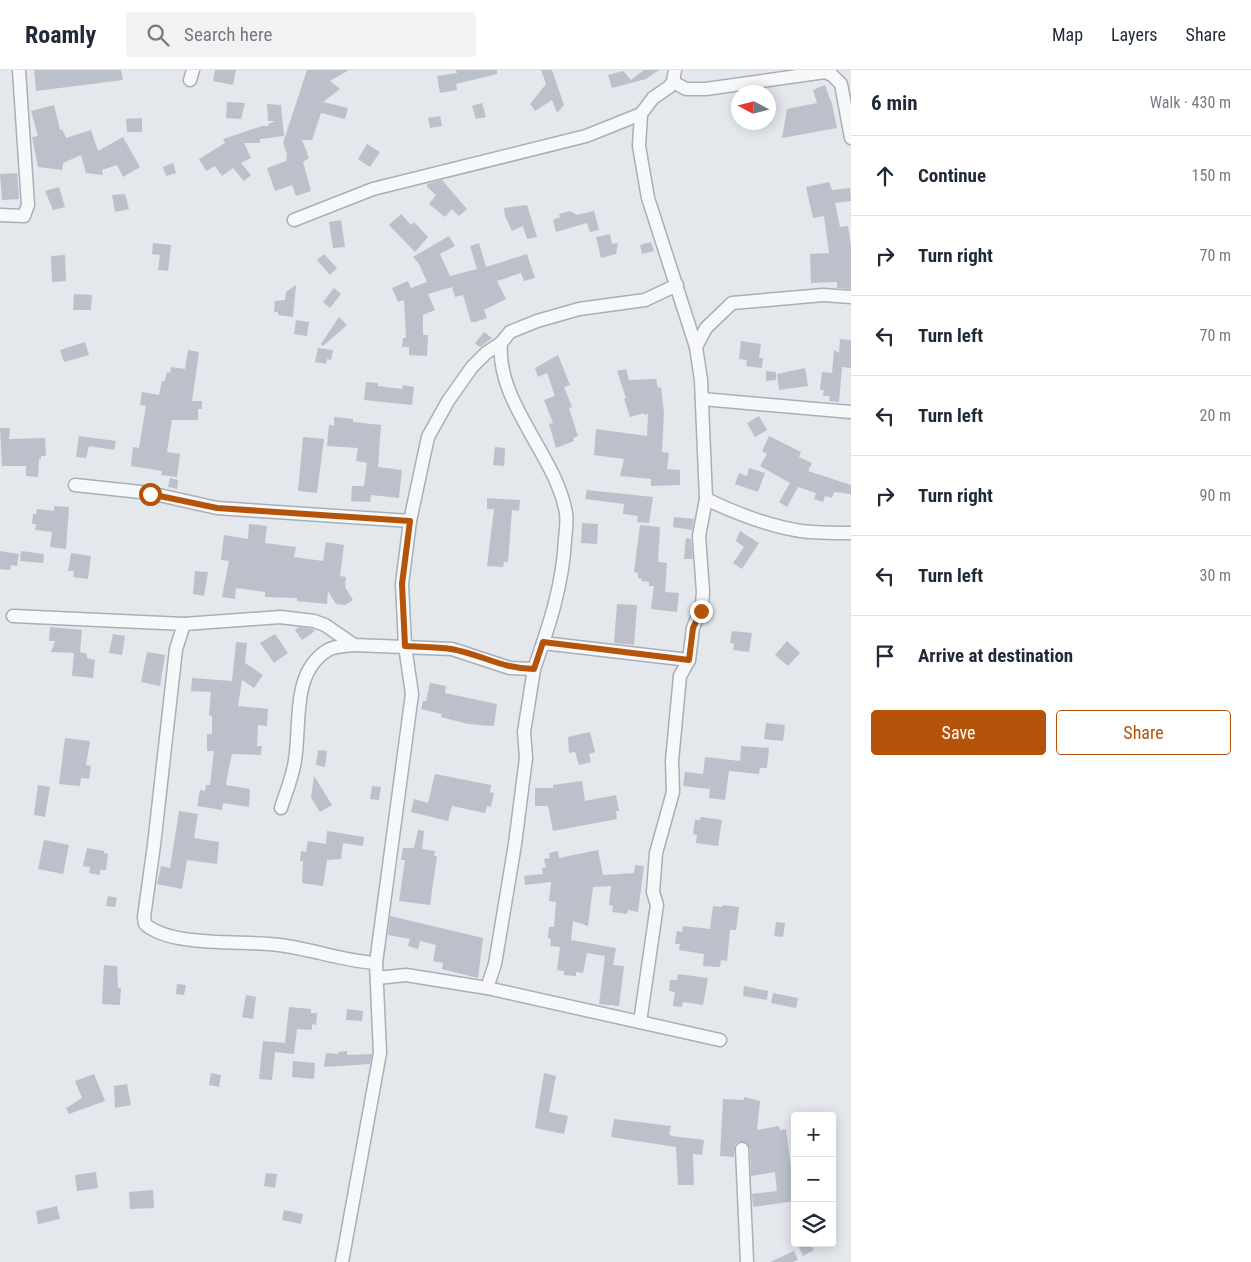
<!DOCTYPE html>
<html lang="en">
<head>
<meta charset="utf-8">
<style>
  :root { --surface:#fff; --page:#f2f2f3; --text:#1f2937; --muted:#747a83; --line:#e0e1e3; --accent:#b45309 }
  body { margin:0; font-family:"Roboto Condensed",sans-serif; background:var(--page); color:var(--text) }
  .controls { position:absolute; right:15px; bottom:15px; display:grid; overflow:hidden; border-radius:5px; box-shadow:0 2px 12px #0003 }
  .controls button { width:45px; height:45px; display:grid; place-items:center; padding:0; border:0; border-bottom:1px solid var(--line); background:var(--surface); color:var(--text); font:25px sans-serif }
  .compass { position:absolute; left:731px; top:15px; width:45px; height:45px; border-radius:50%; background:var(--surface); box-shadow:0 2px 12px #0003; rotate:277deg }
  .stop { position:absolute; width:15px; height:15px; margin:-11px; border:4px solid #b45309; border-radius:50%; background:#fff }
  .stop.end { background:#b45309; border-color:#fff; box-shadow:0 1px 5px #0008 }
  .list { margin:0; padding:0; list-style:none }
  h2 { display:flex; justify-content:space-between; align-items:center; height:65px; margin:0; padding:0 20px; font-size:21px }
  h2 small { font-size:16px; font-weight:400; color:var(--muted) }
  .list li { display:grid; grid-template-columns:32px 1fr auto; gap:15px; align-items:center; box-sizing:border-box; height:80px; padding:0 20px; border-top:1px solid var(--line) }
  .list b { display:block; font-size:19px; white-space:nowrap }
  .list em { font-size:16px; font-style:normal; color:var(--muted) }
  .actions { display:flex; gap:10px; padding:15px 20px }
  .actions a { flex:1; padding:11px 0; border:1px solid var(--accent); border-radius:5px; text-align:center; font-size:18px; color:var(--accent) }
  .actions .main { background:var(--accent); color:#fff }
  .icon { flex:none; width:28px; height:28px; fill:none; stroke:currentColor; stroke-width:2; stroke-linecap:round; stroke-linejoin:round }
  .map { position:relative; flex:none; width:851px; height:1192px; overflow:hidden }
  header { display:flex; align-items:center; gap:30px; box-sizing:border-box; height:70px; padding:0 25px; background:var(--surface); border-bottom:1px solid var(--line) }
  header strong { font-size:24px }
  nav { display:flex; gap:28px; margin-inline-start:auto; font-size:18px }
  .search { width:350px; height:45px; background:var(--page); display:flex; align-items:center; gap:12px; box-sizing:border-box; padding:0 18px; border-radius:5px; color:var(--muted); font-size:19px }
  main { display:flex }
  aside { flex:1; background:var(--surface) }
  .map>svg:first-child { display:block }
  .building { fill:#bbc0ca }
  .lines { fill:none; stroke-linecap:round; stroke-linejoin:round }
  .minor-casing { stroke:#a9aeb7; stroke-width:15 }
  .minor { stroke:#f7f8fa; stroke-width:12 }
  .route { stroke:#b45309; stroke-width:6 }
</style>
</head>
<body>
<header>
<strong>Roamly</strong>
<div class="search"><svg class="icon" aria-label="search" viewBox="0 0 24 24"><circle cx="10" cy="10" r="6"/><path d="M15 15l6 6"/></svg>Search here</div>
<nav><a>Map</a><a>Layers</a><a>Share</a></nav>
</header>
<main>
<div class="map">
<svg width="851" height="1192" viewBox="0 0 851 1192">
  <rect width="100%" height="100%" fill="#e4e7ec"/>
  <g class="building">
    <path d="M34 0H121L123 10 36 21Z"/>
    <path d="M215 0H236L233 15 213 11Z"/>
    <path d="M307 0H349L330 11 340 19 323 32 348 38 345 49 321 43 312 70H302L309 88 303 92 311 121 296 126 292 115 275 121 267 98 286 91 287 84 283 73Z"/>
    <path d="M456 0H497V4L456 14 457 20 440 23 437 6 457 3Z"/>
    <path d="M541 0H552L564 35 557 43 552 30 535 41 530 34 546 14Z"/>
    <path d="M644 0H659L646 9 612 18 608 5 623 1 631 10Z"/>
    <path d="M825 15 832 34 837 58 782 68 787 39 817 33 813 20Z"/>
    <path d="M227 32 245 33 241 49 226 48Z"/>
    <path d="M482 33 486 47 476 49 472 36Z"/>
    <path d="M267 34 281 35 284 66 260 69V73H244L251 88 241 93 251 105 244 111 233 98 222 106 215 96 206 101 199 89 225 73 223 69 262 56H269L268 54 276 51H268Z"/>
    <path d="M54 35 60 60 62 59 66 68 91 60 98 81 123 67 140 97 123 107 117 95 102 100 103 105 86 103 81 85 63 93 62 100 38 97 32 67 38 66 31 41Z"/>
    <path d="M440 46 442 56 430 58 428 48Z"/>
    <path d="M142 48V62H127L126 49Z"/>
    <path d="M367 74 380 82 370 97 358 89Z"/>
    <path d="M173 93 176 103 166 106 163 97Z"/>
    <path d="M17 103 19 129 2 130 0 104Z"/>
    <path d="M442 110 467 139 459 146 452 139 445 147 429 134 436 125 427 117V114Z"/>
    <path d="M829 112 832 120 850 118 851 131 835 133 840 157 848 156 851 175V219L837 218V212L811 213 810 184 829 183 824 146 813 148 806 117Z"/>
    <path d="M59 117 65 137 53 140 45 121Z"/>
    <path d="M125 124 129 139 115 142 112 125Z"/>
    <path d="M527 135 537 167 527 169 523 156 512 161 505 146 504 138Z"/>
    <path d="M570 141 577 145 594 141 599 160 590 162 587 153 556 162 553 150 560 147 559 144Z"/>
    <path d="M401 144 411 155 414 152 428 167 415 182 389 155Z"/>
    <path d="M341 150 345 177 333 178 329 152Z"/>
    <path d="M610 164 612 174 618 173 616 184 601 188 596 167Z"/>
    <path d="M449 166 455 176 440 184 450 206 477 199 470 176 479 173 486 197 527 184 535 208 524 211 521 203 497 211 506 229 484 240 487 248 475 252H471L463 225 455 227 452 217 428 224 435 240 423 245V265H428L427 286 409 285V277H402L403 268H406L404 230 398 232 392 218 408 211 411 218 427 212 419 194 413 187Z"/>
    <path d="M651 172 654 181 642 184 640 175Z"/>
    <path d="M153 173 171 175 168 201 158 200 160 185 152 184Z"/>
    <path d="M324 184 337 198 330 205 317 190Z"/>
    <path d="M65 185 66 211 52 212 51 186Z"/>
    <path d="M296 215 293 247 278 245V242H274L275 231 285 230 286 222Z"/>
    <path d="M334 218 341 224 330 238 323 232Z"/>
    <path d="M74 224 92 225 91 240H73Z"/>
    <path d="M339 247 347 255 323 276 321 274Z"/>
    <path d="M296 250 309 252 307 266 294 264Z"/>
    <path d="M484 262 492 268 480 277 475 273Z"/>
    <path d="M840 269 851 270V298L842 297 839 332 829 331 830 326H823L824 320H820L822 302 832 303 834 280 839 283Z"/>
    <path d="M741 271 761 274 759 288H763L762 298 746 296 747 290 739 289Z"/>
    <path d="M85 272 89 285 64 292 60 280Z"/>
    <path d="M318 278 333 280 331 290 327 289 326 294 315 292Z"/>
    <path d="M188 280 199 282 192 331H202V339H198V350H172L167 382 180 384 177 407 161 405 162 401 131 396 133 377 139 378 146 336 140 335 142 322 159 325 162 311H165L167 302 170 303 171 297 185 299Z"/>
    <path d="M558 285 570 315 564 317 572 337 569 338 578 366 573 368 574 371 556 378 549 354 553 353 544 330 555 326 547 303 538 307 535 298Z"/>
    <path d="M805 298 808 316 779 320 777 304Z"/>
    <path d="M626 299 629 310 656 309 658 318 661 317 664 343 662 382 669 383 667 399 680 400V415L651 416V409L620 406 624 389 594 385 596 359 647 366 648 344 644 345V343L630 347 624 329 626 328 617 301Z"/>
    <path d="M766 301 776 302V310L766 311Z"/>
    <path d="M366 312 378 313V316L402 319 403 315 414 317 412 335 364 330Z"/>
    <path d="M759 346 767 360 755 367 747 353Z"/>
    <path d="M334 347 353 349V352L381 355 378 397 402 400 399 428 371 425 370 432 351 431 352 416H364L367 393 356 391 358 378 327 376 329 355 334 356Z"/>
    <path d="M0 358H10L9 369 45 368 46 386H41V389H39L38 407 26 406V396H2Z"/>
    <path d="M79 366 116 371 114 380 89 376 86 388 76 387Z"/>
    <path d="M769 366 801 382 799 387 812 393 808 401 851 415V424L834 422 832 428 825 426 823 432 814 429 816 423 798 417 787 437 779 432 790 413 760 396 767 384 762 381Z"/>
    <path d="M303 367 324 369 317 423 298 421Z"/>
    <path d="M495 377 505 378 504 396 493 395Z"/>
    <path d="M749 398 765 403 758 422 735 414 739 403 747 406Z"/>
    <path d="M170 408 178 410 177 419 168 417Z"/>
    <path d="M587 420 653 427 649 453 637 452 638 446 623 444 624 434 585 429Z"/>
    <path d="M487 428 520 430 519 441 512 440 508 492H504L503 497 487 496 494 439H487Z"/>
    <path d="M54 436 69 437 66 479 50 477 52 462 35 460 36 454H32L33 444H36L37 439 54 441Z"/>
    <path d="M674 447 694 449 692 460 673 457Z"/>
    <path d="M582 453 598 454 597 474 581 473Z"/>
    <path d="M249 454 267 456 265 473 296 477 294 487 323 491 326 472 344 475 340 506 346 507 345 517 353 530 345 535 336 534 328 521 327 534 297 531V528L265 527V522L236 518 235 529 222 527 229 491 221 490 224 465 248 469Z"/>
    <path d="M640 455 660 457 658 492 667 493 665 522 679 523 677 542 651 539 654 516H649V512L641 511 642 509 638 508V503L634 502Z"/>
    <path d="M740 461 759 473 742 499 733 493 744 477 736 471Z"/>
    <path d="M686 468 691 469 693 489H684Z"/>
    <path d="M0 481 19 484 17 496 11 495 10 500 0 499Z"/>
    <path d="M21 481 44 484 43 493 20 491Z"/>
    <path d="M71 483 91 486 88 509 73 507 74 501H68Z"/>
    <path d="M195 501 208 502 204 526 193 524Z"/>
    <path d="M617 534 637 535 634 575 614 573Z"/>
    <path d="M50 557 82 560 80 582 87 584V588L95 590 93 608 72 606 74 583 51 582 55 571H49Z"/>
    <path d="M299 557 312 559 315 561 302 570 295 560Z"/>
    <path d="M732 561 752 563 749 582 733 580 734 574 730 573Z"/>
    <path d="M113 564 125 566 122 585 109 583Z"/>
    <path d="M275 564 288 583 274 593 260 573Z"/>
    <path d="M787 571 800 583 788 596 775 585Z"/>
    <path d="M236 572 247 573 245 593 263 605 254 618 242 610 238 636 268 639 267 656 258 655 257 676H262L261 685 232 684 229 697 226 715 250 719 249 737 223 733 222 740 197 736 200 720 205 721 206 715H210L214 681H207V664H212V646L209 645 211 622 191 621 192 608 232 611Z"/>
    <path d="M147 582 165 585 160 616 141 612Z"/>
    <path d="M430 613 446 616 445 623 497 634 494 656 468 654 441 647 442 644 421 639 423 631H426Z"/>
    <path d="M766 653 785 655 783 671 764 669Z"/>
    <path d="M590 662 595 682 589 684 591 692 579 695 575 682 569 683 568 667Z"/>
    <path d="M65 668 90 671 86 695 91 696 89 709 81 708 80 716 59 714Z"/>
    <path d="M741 676 769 678 767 698H760L759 704 729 701 725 730 709 728 710 719 683 716 685 702 703 704 705 687 740 691Z"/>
    <path d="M318 680 327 681 325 697 316 695Z"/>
    <path d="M435 704 491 715 490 722 494 723 491 737 487 736 485 743 452 736 448 751 411 742 414 729 428 733Z"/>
    <path d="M314 706 332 735 320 742 311 728Z"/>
    <path d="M582 711 585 731 616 725 619 741H616L617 749 553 761 548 736H535V718H553V715Z"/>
    <path d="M38 715 50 717 45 747 34 745Z"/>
    <path d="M372 716 381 717 379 730 370 729Z"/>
    <path d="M179 741 198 744 194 768 219 772 217 794 187 790 182 819 157 814 161 796 170 798Z"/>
    <path d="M701 747 722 750 718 776 696 773 697 765 693 764 695 750H700Z"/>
    <path d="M418 760 424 761 422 779 435 781 434 786H437L430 835 399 831 405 790H401L403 778H414Z"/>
    <path d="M327 761 364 767 363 776 343 773 341 789 327 790 323 816 302 813 303 791H300L301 781 306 782 308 771 326 774Z"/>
    <path d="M44 770 69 775 63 804 38 799Z"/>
    <path d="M87 778 104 781V783L108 784 106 800H100V805L89 803 90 797 83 796Z"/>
    <path d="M598 780 603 805 634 803 635 795 644 796 638 842 628 840 627 844 612 842 613 836 609 835 611 816 593 817 588 856 573 851 571 870 616 878 613 895 624 896 619 936 599 934 605 886 587 883 583 903 576 902V906L564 905V901L557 900 560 877 550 876 551 869 548 868 549 857H554L556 832 549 831 551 812 525 815 524 806 543 804 542 798 546 797 544 789 550 788 549 783 558 781 559 788Z"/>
    <path d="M108 826 117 828 115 837 106 836Z"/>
    <path d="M723 835 739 837 736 860H730L727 891 721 890 720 897 703 896 704 884 679 880 680 874H675L677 861 682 862 683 856 710 859 713 836 722 837Z"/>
    <path d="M390 846 483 868 478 908 442 899 443 893 433 891 436 875 420 871 418 879 408 876 410 869 388 865Z"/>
    <path d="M776 852 785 853 783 867 774 866Z"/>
    <path d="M104 895 117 896 118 918H121L120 935 102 934Z"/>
    <path d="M678 904 708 908 703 935 683 932 682 937 673 936 675 922 669 921 670 910H677Z"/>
    <path d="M177 914 186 915 184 925 176 924Z"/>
    <path d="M744 916 768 921 767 930 743 926Z"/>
    <path d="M773 923 798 928 796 938 771 933Z"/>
    <path d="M246 925 256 927 253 949 242 947Z"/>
    <path d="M289 937 311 939V943H317L316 955 312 954V960L297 959 294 984 275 982 272 1010 259 1009 263 971 285 973Z"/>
    <path d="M347 939 363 941 362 951 346 950Z"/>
    <path d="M347 981V985L372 984 370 994 324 997 326 983 338 984V982Z"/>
    <path d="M293 991 315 993 314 1009 292 1007Z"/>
    <path d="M211 1003 221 1005 219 1017 209 1015Z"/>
    <path d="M544 1003 556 1006 549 1042 568 1046 564 1064 535 1058Z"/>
    <path d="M94 1004 105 1031 69 1044 66 1038 82 1028 75 1011Z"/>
    <path d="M127 1014 131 1035 115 1038 114 1016Z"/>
    <path d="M744 1027 760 1031 757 1060 779 1056 780 1060 786 1059 795 1131 753 1137 752 1124 777 1121 775 1102 751 1106 750 1078 745 1072H738L735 1075 734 1087 720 1086 723 1029 744 1030Z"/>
    <path d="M614 1049 671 1056 669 1064 672 1066 704 1070 702 1085 693 1084 694 1115H678L676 1077 611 1067Z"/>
    <path d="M96 1102 98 1118 77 1121 75 1105Z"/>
    <path d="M266 1103 277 1104 275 1118 264 1116Z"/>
    <path d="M153 1120 154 1138 130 1139 129 1122Z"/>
    <path d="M57 1136 60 1149 38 1154 36 1141Z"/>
    <path d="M284 1140 303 1144 301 1154 282 1150Z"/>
    <path d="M797 1173H810L814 1180 803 1186Z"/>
    <path d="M794 1181 798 1190 793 1192H770Z"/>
  </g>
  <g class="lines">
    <g class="minor-casing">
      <g id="minor">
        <path d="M190 10 193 0"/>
        <path d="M673 12 686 19H706L825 2 832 5 841 14 851 68"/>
        <path d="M0 145 24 146 28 135 19 0"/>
        <path d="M294 150 373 119 586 66 641 44"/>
        <path d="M696 277 706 258 732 233 823 225 851 227"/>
        <path d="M702 329 851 342"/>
        <path d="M75 415 150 423 217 438 410 451"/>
        <path d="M706 429C735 443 769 456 801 461 817 463 835 463 851 463"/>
        <path d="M13 546 184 554 280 547 314 551 325 555 354 575 452 579 510 598 534 599C549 556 563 515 565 469 566 461 567 451 566 443 556 385 496 333 501 273"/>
        <path d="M184 554 176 579 154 775 144 847 145 854C172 878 244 870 279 875 312 879 343 891 376 893"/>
        <path d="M543 573 689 590"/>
        <path d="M281 738C286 722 293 706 295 690 301 654 291 602 328 580 335 576 346 576 354 575"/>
        <path d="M377 908 406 905 487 918 495 894 515 774 526 688 524 662 534 599"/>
        <path d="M487 918 720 970"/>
        <path d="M640 952 657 835 653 822 656 783 673 722 672 691 680 606 689 590 693 558 702 535 703 522 699 466 706 429 701 310 696 277 648 128 639 76 641 44 653 28 669 17 673 12 675 0"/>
        <path d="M742 1079 747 1192"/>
        <path d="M342 1192 380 983 376 893 412 624 405 576 402 514 410 451 428 367 448 331 472 297 486 283 501 273 510 262 537 251 579 239 645 230 677 215"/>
      </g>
    </g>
    <use href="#minor" class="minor"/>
  </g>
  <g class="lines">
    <path class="route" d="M150 424 217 438 410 451 402 514 405 576C420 577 436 577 451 579 481 584 502 599 534 599L543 572 689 590 693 558 701 541"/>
  </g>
</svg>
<div class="controls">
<button>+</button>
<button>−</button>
<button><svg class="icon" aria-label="layers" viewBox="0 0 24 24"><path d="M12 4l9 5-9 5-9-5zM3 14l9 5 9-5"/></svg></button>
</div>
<svg class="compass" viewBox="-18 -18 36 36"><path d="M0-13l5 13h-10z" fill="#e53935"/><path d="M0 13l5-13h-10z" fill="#747a83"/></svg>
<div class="stop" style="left:150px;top:424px"></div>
<div class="stop end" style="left:701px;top:541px"></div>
</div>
<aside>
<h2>6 min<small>Walk · 430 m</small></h2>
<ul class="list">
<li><svg class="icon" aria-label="ahead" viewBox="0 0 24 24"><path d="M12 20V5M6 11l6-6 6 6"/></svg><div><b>Continue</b></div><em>150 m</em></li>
<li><svg class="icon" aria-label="right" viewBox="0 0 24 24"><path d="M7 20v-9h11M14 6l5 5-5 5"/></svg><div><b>Turn right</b></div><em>70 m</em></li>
<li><svg class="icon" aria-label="left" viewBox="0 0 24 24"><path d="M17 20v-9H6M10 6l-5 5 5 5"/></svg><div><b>Turn left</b></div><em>70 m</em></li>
<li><svg class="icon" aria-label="left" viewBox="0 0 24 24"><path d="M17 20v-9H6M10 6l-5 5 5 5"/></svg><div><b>Turn left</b></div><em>20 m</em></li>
<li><svg class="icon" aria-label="right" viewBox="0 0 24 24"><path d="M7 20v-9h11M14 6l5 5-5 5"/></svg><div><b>Turn right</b></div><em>90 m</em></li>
<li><svg class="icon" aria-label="left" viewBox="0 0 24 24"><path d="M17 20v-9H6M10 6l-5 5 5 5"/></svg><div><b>Turn left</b></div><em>30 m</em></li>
<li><svg class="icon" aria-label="arrive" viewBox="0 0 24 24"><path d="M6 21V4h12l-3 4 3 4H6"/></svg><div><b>Arrive at destination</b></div></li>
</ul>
<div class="actions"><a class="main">Save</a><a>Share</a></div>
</aside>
</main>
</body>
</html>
